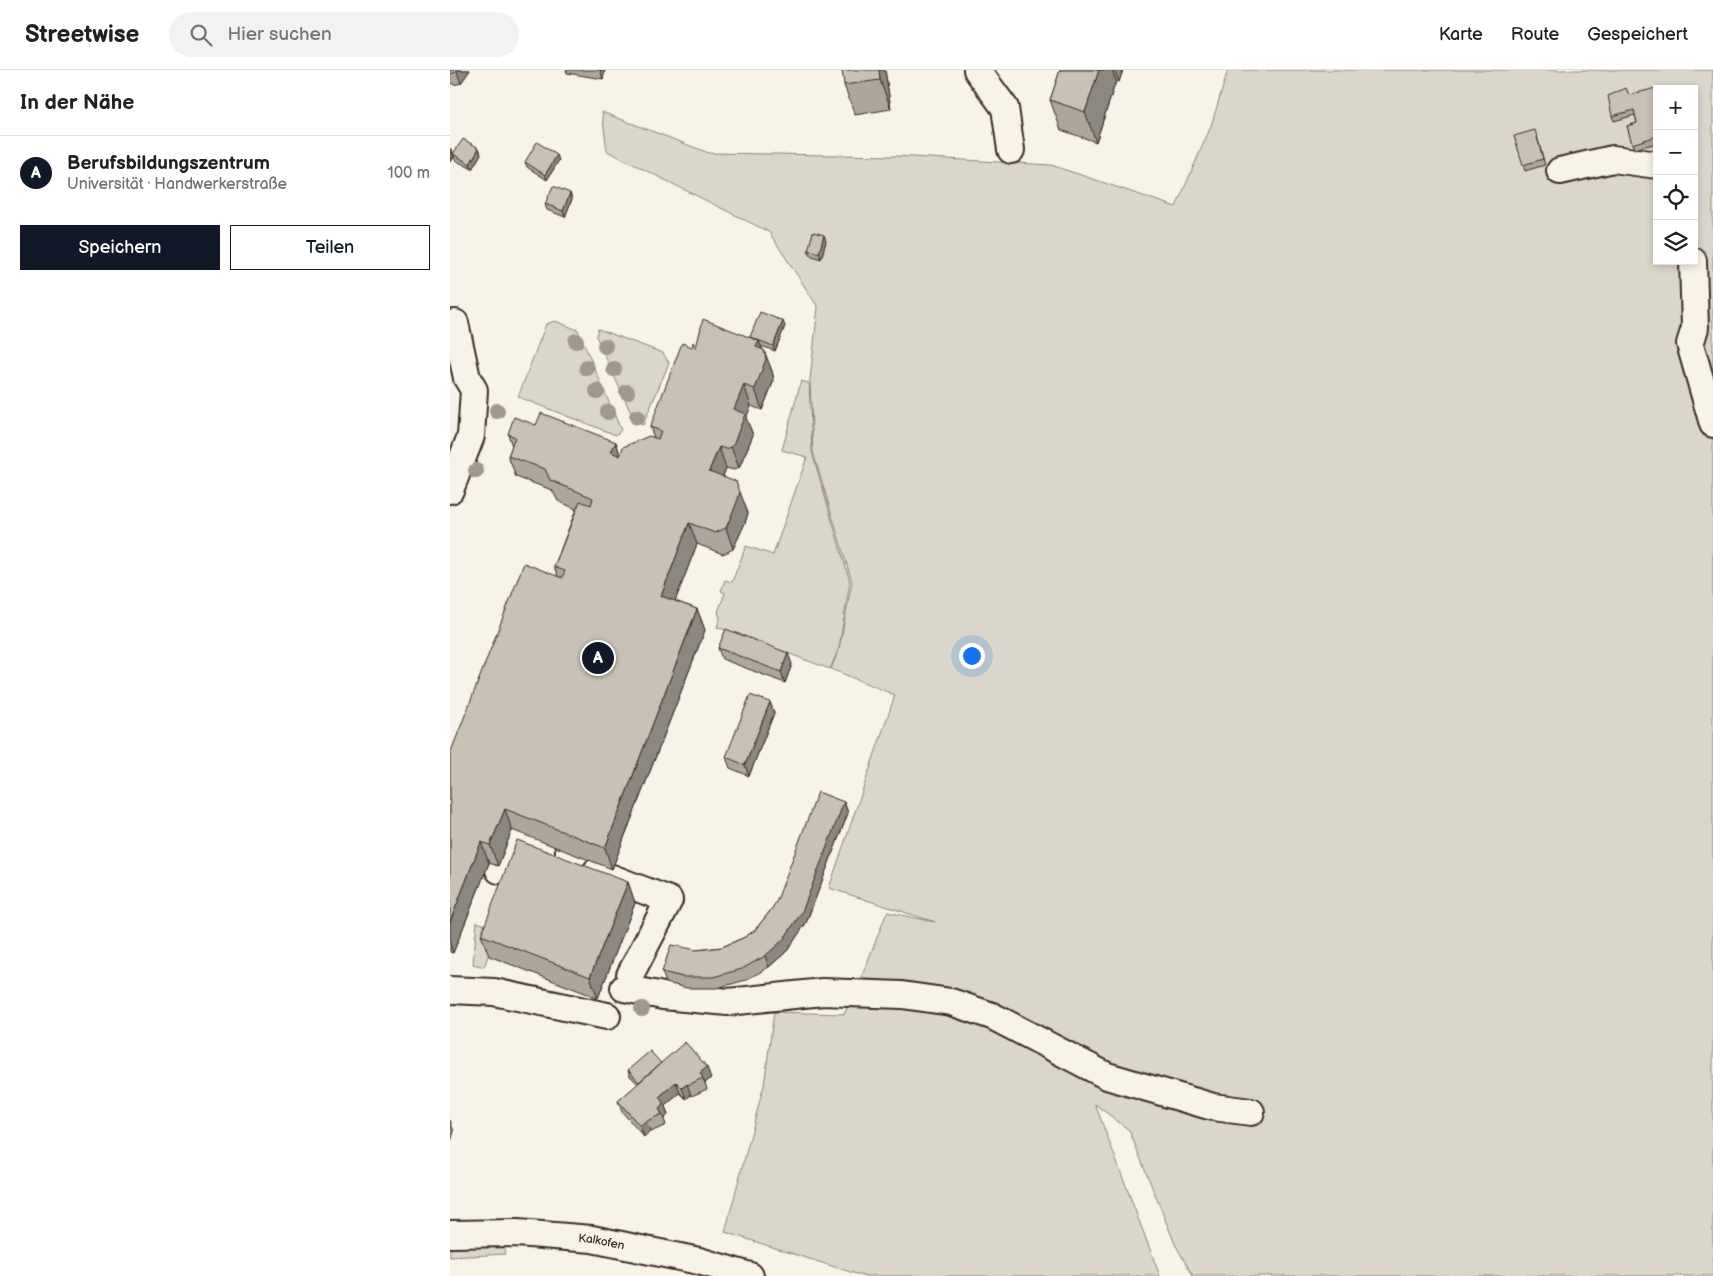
<!DOCTYPE html>
<html lang="de">
<head>
<meta charset="utf-8">
<style>
  :root { --surface:#fff; --page:#f2f2f2; --text:#202124; --muted:#757577; --line:#e0e0e0; --accent:#111827 }
  body { margin:0; font-family:"Balsamiq Sans",sans-serif; background:var(--page); color:var(--text) }
  .controls { position:absolute; right:15px; top:15px; display:grid; overflow:hidden; border-radius:0px; box-shadow:0 2px 8px #0003 }
  .controls button { width:45px; height:45px; display:grid; place-items:center; padding:0; border:0; border-bottom:1px solid var(--line); background:var(--surface); color:var(--text); font:25px sans-serif }
  .you { position:absolute; left:521px; top:585px; width:18px; height:18px; margin:-12px; border:4px solid #fff; border-radius:50%; background:#1a73e8; box-shadow:0 0 0 8px #1a73e833 }
  .badge { display:grid; place-items:center; width:32px; height:32px; border-radius:50%; background:var(--accent); color:#fff; font-size:16px; font-weight:700 }
  .pin { position:absolute; translate:-50% -50%; border:2px solid #fff; box-shadow:0 1px 5px #0006 }
  .list { margin:0; padding:0; list-style:none }
  h2 { display:flex; justify-content:space-between; align-items:center; height:65px; margin:0; padding:0 20px; font-size:21px }
  h2 small { font-size:16px; font-weight:400; color:var(--muted) }
  .list li { display:grid; grid-template-columns:32px 1fr auto; gap:15px; align-items:center; box-sizing:border-box; height:75px; padding:0 20px; border-top:1px solid var(--line) }
  .list b { display:block; font-size:19px; white-space:nowrap }
  .list p { margin:0; font-size:16px; white-space:nowrap; color:var(--muted) }
  .list em { font-size:16px; font-style:normal; color:var(--muted) }
  .actions { display:flex; gap:10px; padding:15px 20px }
  .actions a { flex:1; padding:11px 0; border:1px solid var(--accent); border-radius:0px; text-align:center; font-size:18px; color:var(--accent) }
  .actions .main { background:var(--accent); color:#fff }
  .icon { flex:none; width:28px; height:28px; fill:none; stroke:currentColor; stroke-width:2; stroke-linecap:round; stroke-linejoin:round }
  .map { position:relative; flex:none; width:1263px; height:1206px; overflow:hidden }
  header { display:flex; align-items:center; gap:30px; box-sizing:border-box; height:70px; padding:0 25px; background:var(--surface); border-bottom:1px solid var(--line) }
  header strong { font-size:24px }
  nav { display:flex; gap:28px; margin-inline-start:auto; font-size:18px }
  .search { width:350px; height:45px; background:var(--page); display:flex; align-items:center; gap:12px; box-sizing:border-box; padding:0 18px; border-radius:28px; color:var(--muted); font-size:19px }
  main { display:flex }
  aside { flex:1; background:var(--surface) }
  .map>svg:first-child { display:block }
  .green { fill:#dbd6cb; stroke:#8b8074; fill-rule:evenodd }
  .lines { fill:none; stroke-linecap:round; stroke-linejoin:round }
  .minor-casing { stroke:#3b2a1e; stroke-width:30 }
  .minor { stroke:#f7f3e8; stroke-width:26 }
  .tree { fill:#a1978c }
  .wall { fill:#aca69d; stroke:#3b2a1e }
  .shaded-wall { fill:#8c877f; stroke:#3b2a1e }
  .building { fill:#c8c1b6; stroke:#3b2a1e }
  .labels { text-anchor:middle; stroke-width:5; stroke-linejoin:round; paint-order:stroke }
  .street-label { font-size:12px; fill:#3b2a1e; stroke:#f7f3e8 }
</style>
</head>
<body>
<header>
<strong>Streetwise</strong>
<div class="search"><svg class="icon" aria-label="search" viewBox="0 0 24 24"><circle cx="10" cy="10" r="6"/><path d="M15 15l6 6"/></svg>Hier suchen</div>
<nav><a>Karte</a><a>Route</a><a>Gespeichert</a></nav>
</header>
<main>
<aside>
<h2>In der Nähe<small></small></h2>
<ul class="list">
<li><span class="badge">A</span><div><b>Berufsbildungszentrum</b><p>Universität · Handwerkerstraße</p></div><em>100 m</em></li>
</ul>
<div class="actions"><a class="main">Speichern</a><a>Teilen</a></div>
</aside>
<div class="map">
<svg width="1263" height="1206" viewBox="0 0 1263 1206">
  <rect width="100%" height="100%" fill="#f7f3e8"/>
  <filter id="ink" filterUnits="userSpaceOnUse"><feTurbulence type="fractalNoise" baseFrequency=".02" numOctaves="2"/><feDisplacementMap in="SourceGraphic" scale="10" xChannelSelector="R" yChannelSelector="G"/><feConvolveMatrix kernelMatrix="1 2 1 2 8 2 1 2 1" color-interpolation-filters="sRGB"/></filter>
  <g filter="url(#ink)">
    <g class="green">
      <path d="M778 0H1263V1206H743L725 1174 679 1060 645 1034 710 1206H413L275 1162 314 1015 324 942 394 944 412 906 437 842 485 852 379 818 445 625 381 599 389 579 402 512 363 382 360 310 368 237 319 162 157 81 152 42 259 83 445 86 601 95 726 137 761 56ZM1207 19H1244V191H1207Z"/>
      <path d="M105 251 128 260 171 360 166 365 68 327 96 254Z"/>
      <path d="M148 259 213 283 219 293 193 355 185 352 146 266Z"/>
      <path d="M351 311 359 313 362 382 400 512 389 578 380 599 267 557 270 548 268 542 275 523 271 521 275 510 282 512 296 476 323 485 357 387 332 380Z"/>
      <path d="M27 852 48 859 34 897 23 894Z"/>
      <path d="M25 1176 55 1177V1184L0 1187V1177Z"/>
    </g>
    <g class="lines">
      <g class="minor-casing">
        <g id="minor">
          <path d="M527 0 555 38 561 80"/>
          <path d="M1110 101 1163 89 1207 95"/>
          <path d="M1243 191 1245 258 1240 274 1263 354"/>
          <path d="M0 420 21 366 24 320 17 308 5 253"/>
          <path d="M49 800 70 772 91 780"/>
          <path d="M146 802 219 830 180 905"/>
          <path d="M174 918 213 926 278 932 373 922 452 925 501 932 542 946 657 1006 763 1037 801 1042"/>
          <path d="M0 920 44 922 157 946"/>
          <path id="s1" d="M0 1164 67 1163 142 1169 249 1191 300 1206"/>
        </g>
      </g>
      <use href="#minor" class="minor"/>
    </g>
    <g class="tree">
      <circle cx="126" cy="271" r="8"/>
      <circle cx="155" cy="276" r="8"/>
      <circle cx="137" cy="298" r="8"/>
      <circle cx="164" cy="299" r="8"/>
      <circle cx="147" cy="321" r="8"/>
      <circle cx="177" cy="322" r="8"/>
      <circle cx="47" cy="341" r="8"/>
      <circle cx="158" cy="342" r="8"/>
      <circle cx="187" cy="347" r="8"/>
      <circle cx="26" cy="401" r="8"/>
      <circle cx="192" cy="939" r="8"/>
    </g>
    <g class="wall">
      <path d="M0 0H20L11 13 4 15 0 12Z"/>
      <path d="M116 0H155L153 9 117 3Z"/>
      <path d="M435 0 441 39 405 45 394 15Z"/>
      <path d="M610 0H673L669 12 666 11 646 72 611 60 600 30Z"/>
      <path d="M1207 20V73L1184 79 1177 56 1187 53 1185 45 1164 51 1162 46 1179 25Z"/>
      <path d="M1087 66 1095 95 1075 101 1073 95Z"/>
      <path d="M0 78 2 80 4 84 29 78 31 84 22 99 5 90 4 86 1 92 0 91Z"/>
      <path d="M109 90 97 110 77 97 75 92Z"/>
      <path d="M120 123 122 129 115 147 97 140 95 134Z"/>
      <path d="M376 171 371 189 360 185 358 180Z"/>
      <path d="M335 256 325 281 311 276 322 301 324 310 312 340 301 336 296 348 303 365 291 394 289 398 284 400 276 398 273 406 298 443 295 453 283 479 273 484 247 474 225 531 247 539 255 560 162 799 62 760 48 796 39 793 3 883 0 882V684L108 506 104 497 126 439 108 431 102 420 66 407 58 386 62 376 58 364 86 355 166 372 170 384 204 368 200 357 246 278 301 268Z"/>
      <path d="M268 578 342 594 335 613 272 589Z"/>
      <path d="M320 632 324 643 299 706 280 698 276 687Z"/>
      <path d="M394 732 398 743 356 853 337 881 319 897 296 910 267 918H237L216 913 212 902 247 880 272 877 295 867 305 860 321 840Z"/>
      <path d="M178 812 185 833 148 928 39 886 31 865Z"/>
      <path d="M211 993 261 1008 255 1013 257 1019 242 1026 241 1025 236 1029 230 1023 215 1036 218 1045 214 1049 216 1055 201 1062 200 1061 194 1067 172 1042 168 1031 188 1014 180 1006 178 1000Z"/>
    </g>
    <g class="shaded-wall">
      <path d="M9 0H20L11 13 7 2Z"/>
      <path d="M150 0H155L153 9Z"/>
      <path d="M429 0H435L441 39 430 10Z"/>
      <path d="M649 0H662L666 11 646 72 635 42Z"/>
      <path d="M664 0H673L669 12Z"/>
      <path d="M29 78 31 84 22 99 20 94Z"/>
      <path d="M2 80 4 85 3 84 4 86 1 92 0 89V84Z"/>
      <path d="M107 85 109 90 97 110 95 105Z"/>
      <path d="M120 123 122 129 115 147 113 141Z"/>
      <path d="M374 165 376 171 371 189 369 183Z"/>
      <path d="M333 251 335 256 325 281 323 276Z"/>
      <path d="M309 271 316 289 314 280 322 301 324 310 312 340 305 319 306 277Z"/>
      <path d="M294 315 301 336 296 348 303 365 291 394 289 398 281 377 284 339Z"/>
      <path d="M166 372 173 393 161 382Z"/>
      <path d="M269 377 276 398 267 422 259 401Z"/>
      <path d="M290 422 298 443 295 453 283 479 276 458Z"/>
      <path d="M239 453 247 474 219 547 211 526Z"/>
      <path d="M247 539 255 560 162 799 155 778Z"/>
      <path d="M338 583 342 594 335 613 331 602Z"/>
      <path d="M320 632 324 643 299 706 295 695Z"/>
      <path d="M394 732 398 743 356 853 337 881 319 897 315 886Z"/>
      <path d="M55 739 62 760 48 796 40 775Z"/>
      <path d="M31 772 39 793 3 883 0 874V852Z"/>
      <path d="M178 812 185 833 148 928 140 907Z"/>
      <path d="M257 997 261 1008 255 1013 250 1003Z"/>
      <path d="M226 1012 230 1023 215 1036 218 1045 214 1049 209 1039V1027Z"/>
      <path d="M237 1014 241 1025 236 1029 232 1018Z"/>
      <path d="M0 1050 4 1062 0 1074Z"/>
      <path d="M196 1050 200 1061 194 1067 190 1056Z"/>
    </g>
    <g class="building">
      <path d="M0 0H9L7 2 0 4Z"/>
      <path d="M392 0H429L430 10 394 15Z"/>
      <path d="M610 0H649L635 42 600 30Z"/>
      <path d="M1176 18 1179 25 1206 18 1207 20V66L1182 74 1177 56 1187 53 1184 40 1162 46 1158 26Z"/>
      <path d="M1085 60 1093 89 1073 95 1064 66Z"/>
      <path d="M13 69 29 78 20 94 3 84Z"/>
      <path d="M87 72 107 85 95 105 75 92Z"/>
      <path d="M103 116 120 123 113 141 95 134Z"/>
      <path d="M363 162 374 165 369 183 358 180Z"/>
      <path d="M310 242 333 251 323 276 300 267Z"/>
      <path d="M253 249 309 271 306 277 314 280 316 289 305 319 294 315 284 339 295 344 284 373 281 377 276 379 269 377 259 401 286 411 290 422 287 432 276 458 265 463 239 453 211 526 247 539 155 778 55 739 40 775 31 772 0 852V684L74 493 112 508 115 501 104 497 130 431 141 435 143 428 100 410 95 399 58 386 65 367 58 364 64 347 86 355 91 343 166 372 161 382 170 386 173 377 199 366 208 369 211 361 200 357 232 273 242 277 243 272 246 278Z"/>
      <path d="M276 559 338 583 331 602 268 578Z"/>
      <path d="M300 625 320 632 295 695 276 687Z"/>
      <path d="M368 722 394 732 352 842 333 870 315 886 292 899 263 907H233L212 902 221 875 247 880 272 877 295 867 305 860 321 840 327 830Z"/>
      <path d="M67 770 178 812 140 907 31 865Z"/>
      <path d="M235 972 257 997 250 1003 253 1008 238 1015 237 1014 232 1018 226 1012 209 1027 214 1034 209 1039 212 1044 197 1051 196 1050 190 1056 168 1031Z"/>
      <path d="M200 981 211 993 189 1012 178 1000Z"/>
    </g>
  </g>
  <g class="labels">
    <g class="street-label">
      <text dy="4" stroke="none"><textPath href="#s1" startOffset="152">Kalkofen</textPath></text>
    </g>
  </g>
</svg>
<div class="controls">
<button>+</button>
<button>−</button>
<button><svg class="icon" aria-label="locate" viewBox="0 0 24 24"><circle cx="12" cy="12" r="6"/><path d="M12 2v4M12 18v4M2 12h4M18 12h4"/></svg></button>
<button><svg class="icon" aria-label="layers" viewBox="0 0 24 24"><path d="M12 4l9 5-9 5-9-5zM3 14l9 5 9-5"/></svg></button>
</div>
<div class="you"></div>
<div class="pin badge" style="left:148px;top:588px">A</div>
</div>
</main>
</body>
</html>
